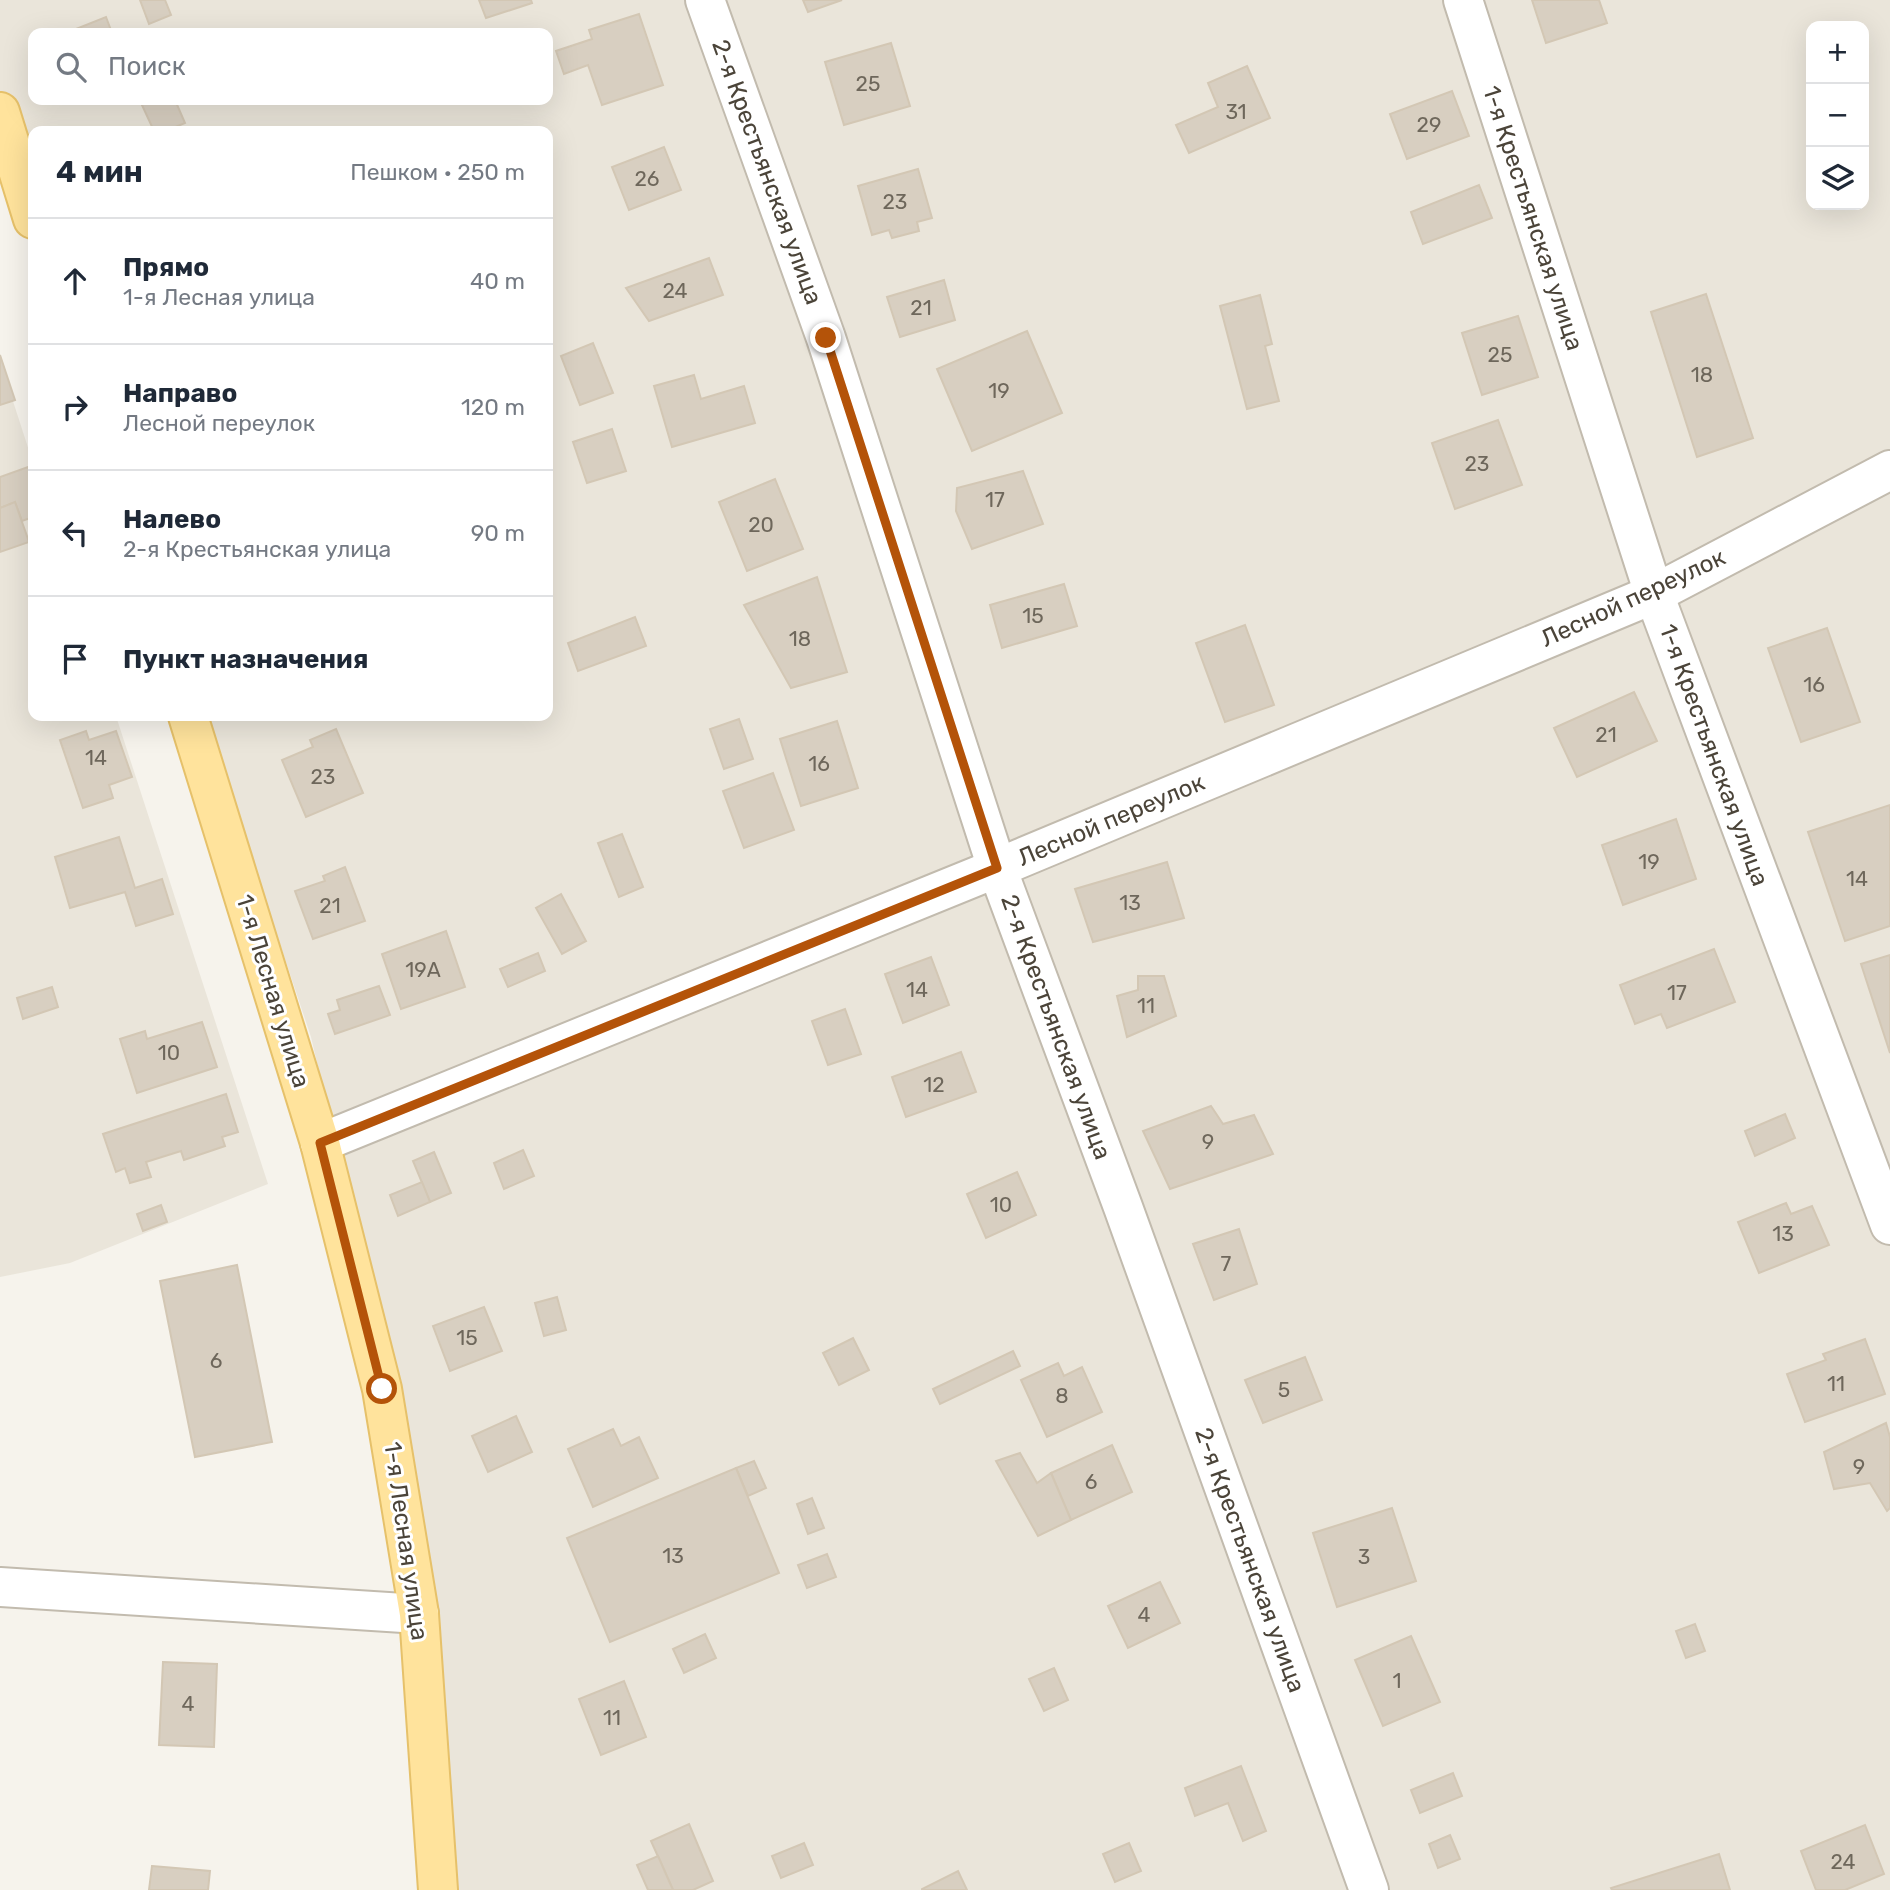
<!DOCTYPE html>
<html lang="ru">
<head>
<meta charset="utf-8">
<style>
  :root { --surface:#fff; --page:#f6f6f7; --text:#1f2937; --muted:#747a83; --line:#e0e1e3 }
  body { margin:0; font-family:Rubik,sans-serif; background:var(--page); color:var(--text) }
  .controls { position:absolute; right:21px; top:21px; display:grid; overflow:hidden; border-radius:14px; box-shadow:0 7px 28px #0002 }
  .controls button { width:63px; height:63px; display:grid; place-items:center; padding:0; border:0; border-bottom:2px solid var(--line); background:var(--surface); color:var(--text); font:35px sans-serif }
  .stop { position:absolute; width:21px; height:21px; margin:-16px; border:5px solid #b45309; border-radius:50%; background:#fff }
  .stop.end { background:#b45309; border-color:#fff; box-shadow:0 2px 7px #0008 }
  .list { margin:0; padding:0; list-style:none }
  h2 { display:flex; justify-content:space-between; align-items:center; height:91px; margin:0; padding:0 28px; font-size:30px }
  h2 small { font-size:23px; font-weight:400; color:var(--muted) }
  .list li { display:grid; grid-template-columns:46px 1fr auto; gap:21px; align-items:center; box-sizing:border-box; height:126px; padding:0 28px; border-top:2px solid var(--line) }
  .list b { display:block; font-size:26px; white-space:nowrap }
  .list p { margin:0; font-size:23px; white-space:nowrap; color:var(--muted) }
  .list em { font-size:23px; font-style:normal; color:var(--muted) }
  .icon { flex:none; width:38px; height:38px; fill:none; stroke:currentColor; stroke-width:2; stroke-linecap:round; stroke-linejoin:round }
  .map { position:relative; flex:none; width:1890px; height:1890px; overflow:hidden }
  .search { position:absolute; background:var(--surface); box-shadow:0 7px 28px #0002; left:28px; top:28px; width:525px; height:77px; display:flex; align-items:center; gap:18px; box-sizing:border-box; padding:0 24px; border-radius:14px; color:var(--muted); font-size:26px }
  .panel { position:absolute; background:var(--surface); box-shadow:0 7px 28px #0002; left:28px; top:126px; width:525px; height:595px; border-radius:14px }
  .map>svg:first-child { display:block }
  .residential { fill:#eae5da; fill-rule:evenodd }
  .building { fill:#d8cfc1; stroke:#d3c7b4; stroke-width:2 }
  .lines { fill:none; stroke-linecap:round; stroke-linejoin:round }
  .minor-casing { stroke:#c2bbae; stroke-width:42 }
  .major-casing { stroke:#e6c16a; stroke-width:42 }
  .minor { stroke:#fff; stroke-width:38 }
  .major { stroke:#ffe39c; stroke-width:38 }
  .route { stroke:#b45309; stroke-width:9 }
  .labels { text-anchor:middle; stroke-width:6; stroke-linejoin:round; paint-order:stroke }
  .number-label { font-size:21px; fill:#6e675b }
  .street-label { font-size:24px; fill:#4b4439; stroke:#fff }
</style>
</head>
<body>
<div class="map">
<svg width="1890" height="1890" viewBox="0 0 1890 1890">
  <rect width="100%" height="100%" fill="#f6f3ec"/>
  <g class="residential">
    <path d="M0 0H1890V1890H455L399 1412 311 1037 204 716H548V131H33V208L0 109ZM1811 26H1864V205H1811ZM33 33H548V100H33Z"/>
    <path d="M0 361 33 463V716H116L268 1184 70 1263 0 1277Z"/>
  </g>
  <g class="building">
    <path d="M140 0H165L171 15 149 24Z"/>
    <path d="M479 0H531L532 3 486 18Z"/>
    <path d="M803 0H842L808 12Z"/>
    <path d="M1532 0H1599L1607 23 1546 43Z"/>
    <path d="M639 14 663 85 602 105 588 65 564 74 556 51 592 39 589 30Z"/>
    <path d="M106 17 112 33H66Z"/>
    <path d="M891 43 910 106 844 125 825 62Z"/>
    <path d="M1247 66 1270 118 1189 153 1176 125 1218 107 1208 83Z"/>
    <path d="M1452 91 1469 136 1407 159 1390 114Z"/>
    <path d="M147 100H175L185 123 166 131H154L141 103Z"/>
    <path d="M664 147 681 190 629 210 612 167Z"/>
    <path d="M918 169 932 218 917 222 919 231 892 238 889 230 872 235 858 186Z"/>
    <path d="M1479 185 1492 218 1423 244 1411 212Z"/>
    <path d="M709 258 723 295 649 321 626 288Z"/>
    <path d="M944 280 955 320 900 337 887 297Z"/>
    <path d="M1706 294 1753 438 1697 457 1651 312Z"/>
    <path d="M1260 295 1272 344 1265 346 1279 401 1247 409 1220 306Z"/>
    <path d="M1518 316 1538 377 1482 395 1462 333Z"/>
    <path d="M1027 331 1062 413 972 451 937 369Z"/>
    <path d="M593 343 613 393 580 405 561 356Z"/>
    <path d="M0 355 15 400 0 405Z"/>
    <path d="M694 375 701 399 744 386 755 423 672 447 654 386Z"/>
    <path d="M1498 420 1522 485 1455 509 1432 443Z"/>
    <path d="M612 429 626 471 587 483 573 442Z"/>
    <path d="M28 467 33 480V517L22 521 15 502 0 508V477Z"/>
    <path d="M1023 471 1043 524 972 549 956 511 957 488Z"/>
    <path d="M775 479 803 549 747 571 719 502Z"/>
    <path d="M15 502 29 542 0 552V508Z"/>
    <path d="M817 577 847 672 791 688 744 605Z"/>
    <path d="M1064 584 1077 626 1002 648 990 605Z"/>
    <path d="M635 617 646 646 578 671 568 643Z"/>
    <path d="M1245 625 1274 705 1225 722 1196 643Z"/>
    <path d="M1827 628 1860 722 1801 742 1768 648Z"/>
    <path d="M1634 692 1657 741 1577 777 1554 728Z"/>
    <path d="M739 719 753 759 724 769 710 729Z"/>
    <path d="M837 721 858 788 801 806 780 739Z"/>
    <path d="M336 729 363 793 306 817 282 760 313 747 310 740Z"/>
    <path d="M86 731 89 740 116 731 132 777 109 785 113 798 83 808 60 740Z"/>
    <path d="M773 773 794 830 744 848 723 791Z"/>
    <path d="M1890 805V926L1845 941 1808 832Z"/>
    <path d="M1676 819 1696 879 1623 905 1602 845Z"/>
    <path d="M622 834 643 887 619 897 598 843Z"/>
    <path d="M119 837 135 888 162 879 173 914 136 926 125 892 70 908 55 857Z"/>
    <path d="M1167 862 1184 918 1093 942 1075 889Z"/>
    <path d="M345 867 365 921 313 939 295 891 325 881 323 876Z"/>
    <path d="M561 894 586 941 562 954 536 908Z"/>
    <path d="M446 931 465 987 401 1009 382 954Z"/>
    <path d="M1714 949 1735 1002 1667 1028 1661 1014 1635 1024 1620 985Z"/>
    <path d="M538 953 545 971 508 987 500 969Z"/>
    <path d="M1890 955V1053L1861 964Z"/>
    <path d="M931 957 949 1005 903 1023 885 974Z"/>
    <path d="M1138 976H1164L1176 1016 1127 1037 1117 996 1138 990Z"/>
    <path d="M379 986 390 1015 335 1034 328 1014 340 1010 337 1000Z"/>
    <path d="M52 987 58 1007 23 1019 17 998Z"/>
    <path d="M845 1009 861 1054 828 1065 812 1021Z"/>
    <path d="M202 1022 217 1067 137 1093 120 1039 145 1031 147 1039Z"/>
    <path d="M961 1052 976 1092 906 1117 892 1077Z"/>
    <path d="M226 1094 238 1132 222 1137 225 1146 184 1160 181 1151 146 1162 151 1177 130 1183 125 1168 116 1172 103 1134Z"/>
    <path d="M1211 1106 1223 1124 1254 1115 1273 1154 1170 1189 1143 1131Z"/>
    <path d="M1785 1114 1795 1138 1755 1156 1745 1131Z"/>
    <path d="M523 1150 534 1176 504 1189 494 1163Z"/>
    <path d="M434 1152 451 1193 430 1202 413 1161Z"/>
    <path d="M1017 1172 1036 1215 986 1238 967 1194Z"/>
    <path d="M422 1182 430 1202 398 1216 390 1195Z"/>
    <path d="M1786 1203 1791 1214 1812 1206 1829 1245 1759 1273 1738 1222Z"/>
    <path d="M161 1205 167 1222 143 1231 137 1214Z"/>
    <path d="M1239 1229 1257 1284 1214 1300 1193 1244Z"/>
    <path d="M237 1265 272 1442 195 1457 160 1281Z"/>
    <path d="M557 1297 566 1330 544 1336 535 1303Z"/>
    <path d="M484 1307 502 1351 450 1371 433 1326Z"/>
    <path d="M853 1338 869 1370 839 1385 823 1353Z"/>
    <path d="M1865 1339 1885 1394 1805 1422 1787 1374 1826 1360 1823 1354Z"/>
    <path d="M1013 1351 1020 1366 940 1404 933 1389Z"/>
    <path d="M1305 1357 1322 1400 1263 1423 1245 1380Z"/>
    <path d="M1058 1363 1064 1376 1082 1367 1102 1412 1047 1437 1021 1380Z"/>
    <path d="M516 1416 532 1452 488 1472 472 1436Z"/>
    <path d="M1886 1423 1890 1437V1508L1887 1511 1870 1483 1834 1489 1824 1452Z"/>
    <path d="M613 1429 621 1446 639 1437 658 1478 593 1507 568 1449Z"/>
    <path d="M1112 1445 1132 1492 1071 1520 1051 1473Z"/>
    <path d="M1020 1453 1037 1483 1051 1473 1071 1520 1038 1536 996 1461Z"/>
    <path d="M754 1461 766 1488 748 1496 736 1468Z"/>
    <path d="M736 1468 779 1573 610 1642 567 1538Z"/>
    <path d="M812 1498 824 1528 808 1534 797 1504Z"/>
    <path d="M1392 1508 1416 1581 1337 1607 1313 1533Z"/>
    <path d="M827 1554 836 1577 807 1588 798 1565Z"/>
    <path d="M1160 1582 1180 1623 1128 1648 1108 1606Z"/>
    <path d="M1695 1624 1705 1651 1686 1658 1676 1631Z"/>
    <path d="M705 1634 716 1658 684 1673 673 1649Z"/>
    <path d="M1411 1636 1440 1702 1383 1726 1355 1660Z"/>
    <path d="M163 1662 217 1664 214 1747 159 1745Z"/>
    <path d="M1054 1668 1068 1700 1044 1711 1029 1679Z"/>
    <path d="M624 1681 646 1737 601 1755 579 1699Z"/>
    <path d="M1241 1766 1266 1831 1243 1841 1228 1803 1195 1816 1185 1788Z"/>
    <path d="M1453 1773 1462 1796 1420 1813 1411 1790Z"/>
    <path d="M689 1824 713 1881 693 1890H673L651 1841Z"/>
    <path d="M1865 1825 1884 1874 1845 1890H1816L1801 1851Z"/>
    <path d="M1450 1835 1460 1859 1438 1868 1429 1844Z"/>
    <path d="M804 1843 813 1865 781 1878 772 1856Z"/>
    <path d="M1129 1843 1141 1871 1115 1882 1103 1854Z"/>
    <path d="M1719 1854 1730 1890H1612L1611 1888Z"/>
    <path d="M658 1856 673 1890H648L637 1865Z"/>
    <path d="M152 1866 210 1871 208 1890H149Z"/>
    <path d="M958 1871 967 1890H922V1889Z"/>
  </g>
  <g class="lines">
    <g class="minor-casing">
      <g id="minor">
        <path d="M705 0 826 338 997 868 1123 1207 1369 1890"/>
        <path d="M1463 0 1654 594 1890 1225"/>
        <path d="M320 1143 997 868 1654 594 1890 470"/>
        <path d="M0 1587 419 1614"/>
      </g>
    </g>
    <g class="major-casing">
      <g id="major">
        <path d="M0 112 33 219"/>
        <path d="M188 716 320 1143 382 1389 419 1614 438 1890"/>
      </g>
    </g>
    <use href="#minor" class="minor"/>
    <use href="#major" class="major"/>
  </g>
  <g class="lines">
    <path class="route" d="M382 1389 320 1143 997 868 826 338"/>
  </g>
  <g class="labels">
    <g class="number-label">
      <text x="868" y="91">25</text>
      <text x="1236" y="119">31</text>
      <text x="1429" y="132">29</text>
      <text x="647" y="186">26</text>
      <text x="895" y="209">23</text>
      <text x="675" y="298">24</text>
      <text x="921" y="315">21</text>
      <text x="1500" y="362">25</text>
      <text x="1702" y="382">18</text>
      <text x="999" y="398">19</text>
      <text x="1477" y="471">23</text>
      <text x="995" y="507">17</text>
      <text x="761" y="532">20</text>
      <text x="1033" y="623">15</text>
      <text x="800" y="646">18</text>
      <text x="1814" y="692">16</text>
      <text x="1606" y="742">21</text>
      <text x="96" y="765">14</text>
      <text x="819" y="771">16</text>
      <text x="323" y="784">23</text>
      <text x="1649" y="869">19</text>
      <text x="1857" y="886">14</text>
      <text x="1130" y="910">13</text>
      <text x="330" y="913">21</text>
      <text x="423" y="977">19А</text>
      <text x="917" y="997">14</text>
      <text x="1677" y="1000">17</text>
      <text x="1146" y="1013">11</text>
      <text x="169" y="1060">10</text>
      <text x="934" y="1092">12</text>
      <text x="1208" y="1149">9</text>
      <text x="1001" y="1212">10</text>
      <text x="1783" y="1241">13</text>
      <text x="1226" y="1271">7</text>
      <text x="467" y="1345">15</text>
      <text x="216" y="1368">6</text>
      <text x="1836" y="1391">11</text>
      <text x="1284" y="1397">5</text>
      <text x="1062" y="1403">8</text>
      <text x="1859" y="1474">9</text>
      <text x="1091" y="1489">6</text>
      <text x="673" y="1563">13</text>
      <text x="1364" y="1564">3</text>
      <text x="1144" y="1622">4</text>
      <text x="1397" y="1688">1</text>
      <text x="188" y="1711">4</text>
      <text x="612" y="1725">11</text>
      <text x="1843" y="1869">24</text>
    </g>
    <g class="street-label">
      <text transform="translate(767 172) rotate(70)" y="8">2-я Крестьянская улица</text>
      <text transform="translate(1533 218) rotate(72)" y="8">1-я Крестьянская улица</text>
      <text transform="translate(1633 598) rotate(-25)" y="8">Лесной переулок</text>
      <text transform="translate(1714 755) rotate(70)" y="8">1-я Крестьянская улица</text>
      <text transform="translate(1111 820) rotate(-23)" y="8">Лесной переулок</text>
      <text transform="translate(273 991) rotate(73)" y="8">1-я Лесная улица</text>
      <text transform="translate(1056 1027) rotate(70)" y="8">2-я Крестьянская улица</text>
      <text transform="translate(406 1541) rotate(82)" y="8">1-я Лесная улица</text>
      <text transform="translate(1250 1560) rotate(70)" y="8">2-я Крестьянская улица</text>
    </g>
  </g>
</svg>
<div class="controls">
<button>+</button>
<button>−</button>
<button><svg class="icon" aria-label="layers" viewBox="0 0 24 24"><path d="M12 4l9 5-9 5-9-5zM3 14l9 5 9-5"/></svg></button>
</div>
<div class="stop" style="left:382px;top:1389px"></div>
<div class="stop end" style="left:826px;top:338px"></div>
<div class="search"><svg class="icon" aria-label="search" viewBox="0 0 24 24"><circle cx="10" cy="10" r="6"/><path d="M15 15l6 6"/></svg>Поиск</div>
<section class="panel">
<h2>4 мин<small>Пешком · 250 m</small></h2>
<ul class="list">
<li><svg class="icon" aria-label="ahead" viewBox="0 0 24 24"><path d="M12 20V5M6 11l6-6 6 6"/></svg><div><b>Прямо</b><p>1-я Лесная улица</p></div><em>40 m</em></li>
<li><svg class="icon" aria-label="right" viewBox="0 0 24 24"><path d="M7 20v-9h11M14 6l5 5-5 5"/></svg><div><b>Направо</b><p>Лесной переулок</p></div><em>120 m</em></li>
<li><svg class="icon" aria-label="left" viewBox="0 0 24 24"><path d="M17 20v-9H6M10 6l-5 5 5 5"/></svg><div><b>Налево</b><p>2-я Крестьянская улица</p></div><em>90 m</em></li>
<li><svg class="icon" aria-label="arrive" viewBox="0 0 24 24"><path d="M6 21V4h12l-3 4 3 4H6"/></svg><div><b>Пункт назначения</b></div></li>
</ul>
</section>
</div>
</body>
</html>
